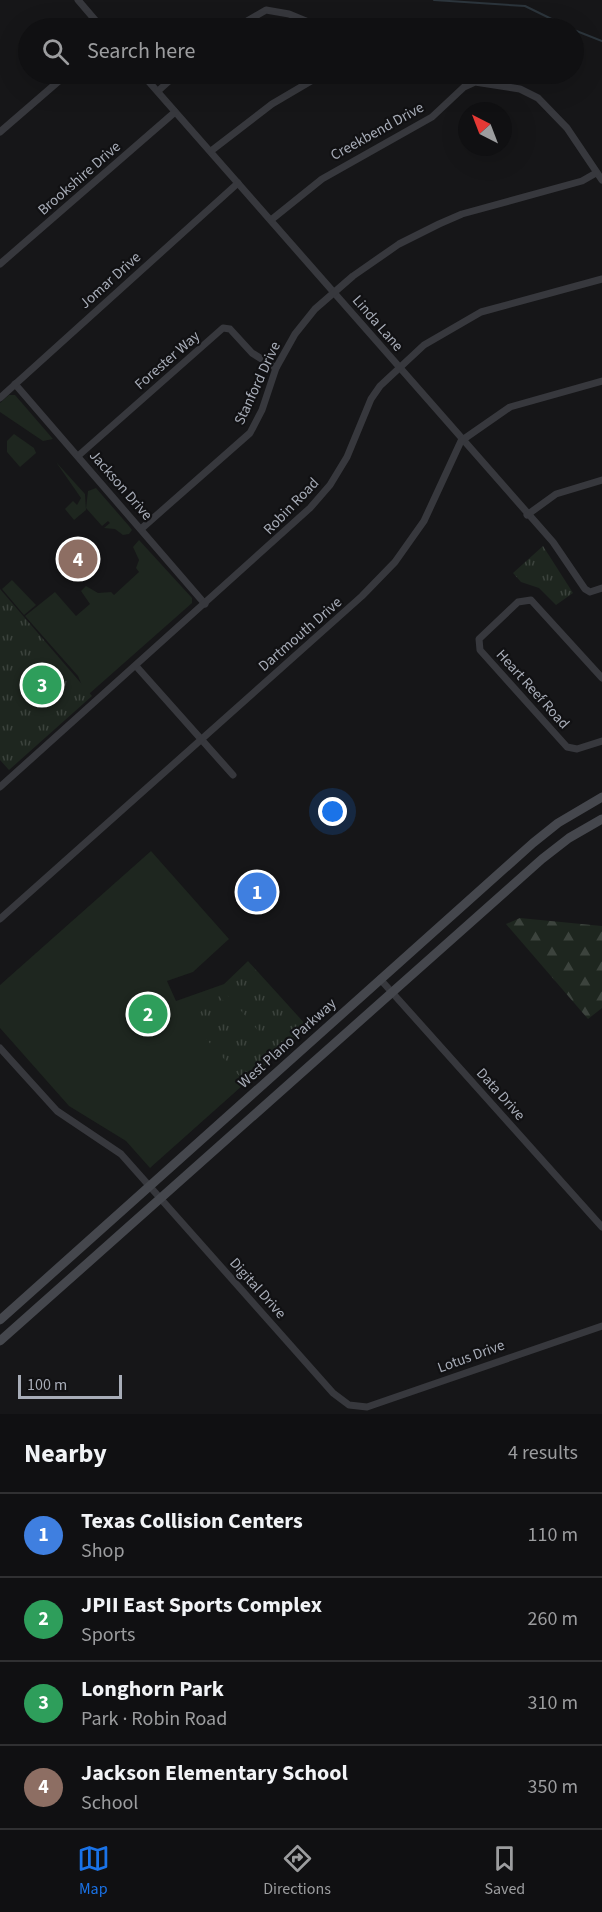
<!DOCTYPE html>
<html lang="en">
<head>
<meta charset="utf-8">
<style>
  :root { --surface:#101012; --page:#19191b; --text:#f1f3f6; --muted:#9c9d9f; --line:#303032; --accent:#1a73e8 }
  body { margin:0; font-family:"Source Sans 3",sans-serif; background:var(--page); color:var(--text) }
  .compass { position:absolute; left:458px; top:102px; width:54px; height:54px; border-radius:50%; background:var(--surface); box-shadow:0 6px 24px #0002; rotate:318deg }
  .scale { position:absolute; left:18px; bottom:15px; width:104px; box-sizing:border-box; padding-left:6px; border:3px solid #a8adb8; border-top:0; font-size:16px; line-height:21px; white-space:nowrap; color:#a8adb8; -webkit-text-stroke:4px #111113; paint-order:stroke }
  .you { position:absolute; left:333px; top:812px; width:21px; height:21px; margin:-15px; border:4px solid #fff; border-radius:50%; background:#1a73e8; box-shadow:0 0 0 9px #1a73e833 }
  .badge { display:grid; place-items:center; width:39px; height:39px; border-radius:50%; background:var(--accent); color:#fff; font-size:20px; font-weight:700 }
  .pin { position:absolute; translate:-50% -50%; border:3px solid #fff; box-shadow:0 2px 6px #0006 }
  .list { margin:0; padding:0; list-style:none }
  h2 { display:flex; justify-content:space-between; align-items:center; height:78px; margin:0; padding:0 24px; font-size:26px }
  h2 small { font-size:20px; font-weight:400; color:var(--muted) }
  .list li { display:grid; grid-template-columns:39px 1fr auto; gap:18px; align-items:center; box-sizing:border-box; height:84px; padding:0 24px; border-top:2px solid var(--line) }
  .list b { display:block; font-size:22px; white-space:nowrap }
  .list p { margin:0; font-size:20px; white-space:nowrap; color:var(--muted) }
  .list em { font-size:20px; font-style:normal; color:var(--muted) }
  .icon { flex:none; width:33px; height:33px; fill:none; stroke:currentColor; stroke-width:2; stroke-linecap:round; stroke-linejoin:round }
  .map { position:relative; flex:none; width:602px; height:1414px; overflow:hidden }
  .search { position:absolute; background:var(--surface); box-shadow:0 6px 24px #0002; left:18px; right:18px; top:18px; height:66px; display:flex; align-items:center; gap:15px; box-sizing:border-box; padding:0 21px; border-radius:33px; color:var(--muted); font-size:22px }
  .sheet { height:414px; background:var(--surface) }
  nav { display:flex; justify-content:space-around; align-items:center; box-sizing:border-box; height:84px; border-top:2px solid var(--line); background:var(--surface); font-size:16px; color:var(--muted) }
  nav a { display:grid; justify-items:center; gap:3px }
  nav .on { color:var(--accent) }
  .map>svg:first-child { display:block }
  .green { fill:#1e261f }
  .forest { fill:url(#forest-firs) }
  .park { fill:url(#park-tufts) }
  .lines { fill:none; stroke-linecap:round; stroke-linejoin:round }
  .stream { stroke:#2c353c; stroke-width:2 }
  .street { stroke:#37383d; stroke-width:7 }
  .secondary { stroke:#45474d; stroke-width:9 }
  .labels { text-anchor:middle; stroke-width:4.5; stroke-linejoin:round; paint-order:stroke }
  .street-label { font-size:15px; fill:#a8adb8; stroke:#111113 }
</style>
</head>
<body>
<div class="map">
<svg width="602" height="1414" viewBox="0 0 602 1414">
  <defs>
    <pattern id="forest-firs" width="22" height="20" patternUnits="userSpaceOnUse" patternTransform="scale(1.5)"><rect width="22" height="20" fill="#1e261f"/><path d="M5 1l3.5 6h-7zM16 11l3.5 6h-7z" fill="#3c433d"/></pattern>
    <pattern id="park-tufts" width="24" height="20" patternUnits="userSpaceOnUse" patternTransform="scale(1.5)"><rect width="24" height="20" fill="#1e261f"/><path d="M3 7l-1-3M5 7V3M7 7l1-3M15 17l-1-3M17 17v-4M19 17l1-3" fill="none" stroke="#3c433d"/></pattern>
  </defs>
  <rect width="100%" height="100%" fill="#161618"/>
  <g class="green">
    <path d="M9 395H15L53 439 43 441 0 412V403Z"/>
    <path d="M14 434 34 448 36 453 20 467 7 452V441Z"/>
    <path d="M56 462 85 494 86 510 74 520 65 509 73 501 77 505 81 498Z"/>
    <path d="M96 488 129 526 132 530 129 534 123 535 115 529 104 528 110 523 108 521 102 526 86 508 88 491Z"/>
    <path d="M139 540 192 598V603L81 701 83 688 78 676 25 616 55 592 76 616 90 604 81 591 86 586 98 593 111 592 114 595 139 572 136 568 139 560 133 547Z"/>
    <path d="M12 580 36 605 24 615 2 589Z"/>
    <path d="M151 851 229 939 193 972 167 981 176 1001 224 984 248 961 308 1027 150 1168 126 1141 69 1106 0 1028V985Z"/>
  </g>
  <path class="forest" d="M520 918 602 926V1008L588 1019 506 924Z"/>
  <g class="park">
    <path d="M543 546 573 593 556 605 539 588 521 582 513 573Z"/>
    <path d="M0 589 92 696 9 770 0 760Z"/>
    <path d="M252 966 277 995 249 1020 224 991Z"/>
    <path d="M219 996 244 1024 215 1049 190 1021Z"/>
    <path d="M278 996 303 1025 275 1050 250 1021Z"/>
    <path d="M245 1026 270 1054 242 1079 217 1051Z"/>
  </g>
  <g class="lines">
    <g class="stream">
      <path d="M434 0 525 6 570 28"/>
      <path d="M574 30 602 41"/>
    </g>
    <g class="street">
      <path d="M78 0 102 28"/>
      <path d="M235 28 266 10 289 14 323 28"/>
      <path d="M142 74 553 542 585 589 590 592 602 588"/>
      <path d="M158 91 177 74"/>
      <path d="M0 132 67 74"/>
      <path d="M211 151 272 104 323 74"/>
      <path d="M271 220 322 179 432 117 464 87 475 82 520 89 538 98 567 128 602 180"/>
      <path d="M0 264 175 112"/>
      <path d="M15 384 205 604"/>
      <path d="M0 398 238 183"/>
      <path d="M78 456 223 328 230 329 252 353 276 368"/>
      <path d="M527 515 556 494 602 480"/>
      <path d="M141 529 250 433 262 410 276 368 295 334 315 309 353 276 399 244 439 224 462 214 582 181 596 173"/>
      <path d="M136 666 233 775"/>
      <path d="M602 678 531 600 518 602 479 639 480 650 567 747 577 749 602 741"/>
      <path d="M0 787 310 508 330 485 347 457 371 399 380 386 424 345 481 312 602 279"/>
      <path d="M0 919 362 596 395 562 424 521 461 441 510 407 602 381"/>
      <path d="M380 979 602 1227"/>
      <path d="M0 1048 57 1111 121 1154 333 1393 349 1405 367 1407 602 1326"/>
    </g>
    <g class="secondary">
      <path d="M0 1320 533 843 558 823 602 797"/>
      <path d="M0 1341 542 859 569 838 602 819"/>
    </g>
  </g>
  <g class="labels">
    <g class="street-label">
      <text transform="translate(377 131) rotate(-29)" y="5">Creekbend Drive</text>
      <text transform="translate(79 178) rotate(-41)" y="5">Brookshire Drive</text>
      <text transform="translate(110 280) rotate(-42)" y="5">Jomar Drive</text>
      <text transform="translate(378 323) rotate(49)" y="5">Linda Lane</text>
      <text transform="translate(167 360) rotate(-41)" y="5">Forester Way</text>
      <text transform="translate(257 383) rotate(-65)" y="5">Stanford Drive</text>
      <text transform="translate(121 485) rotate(49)" y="5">Jackson Drive</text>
      <text transform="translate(291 506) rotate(-46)" y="5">Robin Road</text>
      <text transform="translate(300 634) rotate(-41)" y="5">Dartmouth Drive</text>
      <text transform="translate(533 689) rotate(48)" y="5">Heart Reef Road</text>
      <text transform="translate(287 1043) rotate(-42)" y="5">West Plano Parkway</text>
      <text transform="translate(501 1094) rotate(48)" y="5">Data Drive</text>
      <text transform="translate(258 1288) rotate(48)" y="5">Digital Drive</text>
      <text transform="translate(471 1356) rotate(-20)" y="5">Lotus Drive</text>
    </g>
  </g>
</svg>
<svg class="compass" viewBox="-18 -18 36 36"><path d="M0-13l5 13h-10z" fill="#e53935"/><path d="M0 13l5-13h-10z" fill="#9c9d9f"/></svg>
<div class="scale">100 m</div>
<div class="you"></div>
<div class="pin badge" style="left:257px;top:892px;background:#3f7fe0">1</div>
<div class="pin badge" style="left:148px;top:1014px;background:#2e9e5b">2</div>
<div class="pin badge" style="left:42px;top:685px;background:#2e9e5b">3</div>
<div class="pin badge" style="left:78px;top:559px;background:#8d6e63">4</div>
<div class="search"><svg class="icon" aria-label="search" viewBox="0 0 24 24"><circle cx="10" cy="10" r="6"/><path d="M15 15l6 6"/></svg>Search here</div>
</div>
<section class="sheet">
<h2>Nearby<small>4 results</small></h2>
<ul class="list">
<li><span class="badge" style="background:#3f7fe0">1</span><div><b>Texas Collision Centers</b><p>Shop</p></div><em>110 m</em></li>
<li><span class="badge" style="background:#2e9e5b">2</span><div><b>JPII East Sports Complex</b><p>Sports</p></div><em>260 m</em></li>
<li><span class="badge" style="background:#2e9e5b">3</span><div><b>Longhorn Park</b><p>Park · Robin Road</p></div><em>310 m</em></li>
<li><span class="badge" style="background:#8d6e63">4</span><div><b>Jackson Elementary School</b><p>School</p></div><em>350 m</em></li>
</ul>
</section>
<nav>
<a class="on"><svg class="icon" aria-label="map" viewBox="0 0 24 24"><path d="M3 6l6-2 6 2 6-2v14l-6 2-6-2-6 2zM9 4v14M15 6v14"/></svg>Map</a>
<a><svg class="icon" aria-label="directions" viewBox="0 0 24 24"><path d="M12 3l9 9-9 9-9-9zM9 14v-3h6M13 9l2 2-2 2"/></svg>Directions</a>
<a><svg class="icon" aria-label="saved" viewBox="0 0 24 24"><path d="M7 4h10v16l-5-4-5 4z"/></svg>Saved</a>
</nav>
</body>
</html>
